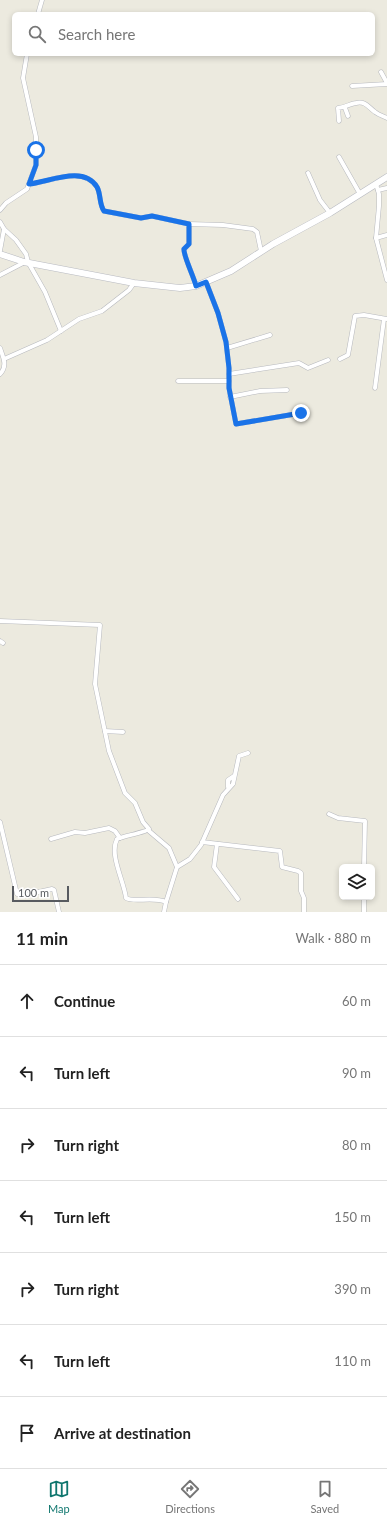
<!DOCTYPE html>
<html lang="en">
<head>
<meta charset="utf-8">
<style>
  :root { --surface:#fff; --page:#f6f6f6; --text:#222; --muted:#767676; --line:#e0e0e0; --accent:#0f766e }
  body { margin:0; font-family:Lato,sans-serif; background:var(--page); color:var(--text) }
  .controls { position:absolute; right:12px; bottom:12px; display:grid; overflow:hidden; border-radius:6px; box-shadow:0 2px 6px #0003 }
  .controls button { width:36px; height:36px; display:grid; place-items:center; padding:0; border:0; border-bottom:1px solid var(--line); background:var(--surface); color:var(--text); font:20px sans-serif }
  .scale { position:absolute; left:12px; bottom:10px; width:57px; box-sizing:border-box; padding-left:4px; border:2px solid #585b60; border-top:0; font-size:11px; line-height:14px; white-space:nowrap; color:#585b60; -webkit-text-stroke:3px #fff; paint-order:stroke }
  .stop { position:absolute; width:12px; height:12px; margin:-9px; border:3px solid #1a73e8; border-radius:50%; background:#fff }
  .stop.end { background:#1a73e8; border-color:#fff; box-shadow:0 1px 4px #0008 }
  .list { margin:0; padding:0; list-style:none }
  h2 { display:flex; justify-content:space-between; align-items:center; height:52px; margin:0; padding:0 16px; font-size:17px }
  h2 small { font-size:13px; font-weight:400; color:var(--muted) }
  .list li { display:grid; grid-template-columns:26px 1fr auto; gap:12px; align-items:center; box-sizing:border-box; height:72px; padding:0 16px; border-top:1px solid var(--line) }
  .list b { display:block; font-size:15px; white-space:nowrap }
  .list em { font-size:13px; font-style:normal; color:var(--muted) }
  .icon { flex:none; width:22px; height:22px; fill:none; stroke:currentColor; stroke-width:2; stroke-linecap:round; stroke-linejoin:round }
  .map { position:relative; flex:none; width:387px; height:912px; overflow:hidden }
  .search { position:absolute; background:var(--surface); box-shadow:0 2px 6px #0003; left:12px; right:12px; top:12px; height:44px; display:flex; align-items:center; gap:10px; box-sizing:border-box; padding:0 14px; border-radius:6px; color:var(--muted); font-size:15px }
  .sheet { height:556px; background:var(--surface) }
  nav { display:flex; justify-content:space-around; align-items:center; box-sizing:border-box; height:56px; border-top:1px solid var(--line); background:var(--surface); font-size:11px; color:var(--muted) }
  nav a { display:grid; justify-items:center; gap:2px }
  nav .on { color:var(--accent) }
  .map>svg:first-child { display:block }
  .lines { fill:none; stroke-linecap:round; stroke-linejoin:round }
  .street-casing { stroke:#b7b9be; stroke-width:5 }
  .secondary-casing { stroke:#b8bac1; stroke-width:7 }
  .street { stroke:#fff; stroke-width:4 }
  .secondary { stroke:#fff; stroke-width:6 }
  .route { stroke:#1a73e8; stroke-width:5 }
</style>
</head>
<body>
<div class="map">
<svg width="387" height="912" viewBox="0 0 387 912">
  <rect width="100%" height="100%" fill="#eceadf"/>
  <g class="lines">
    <g class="street-casing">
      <g id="street">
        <path d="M38 14 42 0"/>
        <path d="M381 72 387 83"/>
        <path d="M352 86 387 84"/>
        <path d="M345 108 348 116"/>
        <path d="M339 121 338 108C347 107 349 104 356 103 366 101 368 107 375 112 379 115 383 116 387 118"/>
        <path d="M339 157 360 194"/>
        <path d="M308 173 320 200 330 213"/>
        <path d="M29 184C50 182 83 165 97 187 101 194 99 204 104 211L141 218 152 216 189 224V244L184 249C183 255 194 277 196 286"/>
        <path d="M376 184 379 194V206L376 238 387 280"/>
        <path d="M378 190 387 188"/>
        <path d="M0 210 6 203 27 189 36 165V137L23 78 27 54"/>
        <path d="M0 222 4 229 0 251"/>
        <path d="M189 224 223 225 253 229 257 232 261 251"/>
        <path d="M4 229 16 240 26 254 28 262 45 292 61 331"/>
        <path d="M376 238 387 235"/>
        <path d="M0 275 25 262"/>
        <path d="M206 282 218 313 226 342 229 368V388L236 424 301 413"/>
        <path d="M0 348C3 357 8 366 0 374"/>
        <path d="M227 348 270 335"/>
        <path d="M4 359 47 340 79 319 102 311 129 290 134 283"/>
        <path d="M340 359 348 355 355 316 364 315 387 319"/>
        <path d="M229 374 299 363 308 368 328 360"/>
        <path d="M178 381H229"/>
        <path d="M375 388 384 319"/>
        <path d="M230 397 260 391 287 390"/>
        <path d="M0 621 100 625 95 684 109 751 125 793 135 803 143 822 149 829C147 832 124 836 117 839 109 855 124 881 126 898 134 903 153 896 166 902L164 912"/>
        <path d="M0 641 3 643"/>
        <path d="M105 731 123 732"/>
        <path d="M228 787V780L234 776"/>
        <path d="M329 814 338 818 365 821 364 867"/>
        <path d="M0 822 17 894 25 895 52 889 54 890 59 912"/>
        <path d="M149 831 169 848 177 867"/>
        <path d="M51 839 75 832 85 833 109 828 115 831 120 838"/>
        <path d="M202 842 280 851 282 867 298 871 301 873V891L304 898V912"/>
        <path d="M217 844 214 867 238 899"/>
        <path d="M364 897V912"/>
        <path d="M166 902 177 867 190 859 201 845 223 795 233 784 239 756 248 753"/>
      </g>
    </g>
    <g class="secondary-casing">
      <path id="secondary" d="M0 254 24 262 134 283 180 288 196 286 231 271 273 244 330 213 387 177"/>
    </g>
    <use href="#street" class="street"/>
    <use href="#secondary" class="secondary"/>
  </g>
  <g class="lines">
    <path class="route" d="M36 150V165L29 184C49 182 83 165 97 187 101 194 99 204 104 211L141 218 152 216 189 224V244L184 249C183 255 194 277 196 286L206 282 218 313 226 342 229 368V388L236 424 301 413"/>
  </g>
</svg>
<div class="controls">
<button><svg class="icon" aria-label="layers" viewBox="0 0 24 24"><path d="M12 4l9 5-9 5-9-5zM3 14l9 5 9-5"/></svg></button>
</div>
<div class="scale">100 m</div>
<div class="stop" style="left:36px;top:150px"></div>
<div class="stop end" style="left:301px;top:413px"></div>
<div class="search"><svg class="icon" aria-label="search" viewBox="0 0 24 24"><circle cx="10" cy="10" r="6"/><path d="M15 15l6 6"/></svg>Search here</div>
</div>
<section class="sheet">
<h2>11 min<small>Walk · 880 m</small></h2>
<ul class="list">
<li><svg class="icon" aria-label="ahead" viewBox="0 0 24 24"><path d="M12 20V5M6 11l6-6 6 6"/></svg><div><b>Continue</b></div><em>60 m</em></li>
<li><svg class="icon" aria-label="left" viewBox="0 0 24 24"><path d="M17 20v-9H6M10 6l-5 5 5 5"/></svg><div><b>Turn left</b></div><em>90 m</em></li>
<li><svg class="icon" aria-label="right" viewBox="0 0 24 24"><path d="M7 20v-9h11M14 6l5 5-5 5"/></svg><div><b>Turn right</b></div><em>80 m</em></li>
<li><svg class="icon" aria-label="left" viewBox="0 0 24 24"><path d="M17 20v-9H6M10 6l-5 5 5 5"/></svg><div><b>Turn left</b></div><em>150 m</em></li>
<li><svg class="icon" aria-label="right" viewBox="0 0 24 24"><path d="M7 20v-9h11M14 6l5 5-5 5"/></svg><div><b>Turn right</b></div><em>390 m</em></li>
<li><svg class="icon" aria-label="left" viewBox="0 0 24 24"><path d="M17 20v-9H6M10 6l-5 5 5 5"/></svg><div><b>Turn left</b></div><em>110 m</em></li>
<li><svg class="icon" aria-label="arrive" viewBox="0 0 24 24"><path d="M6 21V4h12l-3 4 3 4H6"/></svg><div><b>Arrive at destination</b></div></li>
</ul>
</section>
<nav>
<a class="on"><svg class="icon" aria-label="map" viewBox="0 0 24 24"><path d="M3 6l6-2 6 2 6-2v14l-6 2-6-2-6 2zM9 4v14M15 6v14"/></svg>Map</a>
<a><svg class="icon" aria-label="directions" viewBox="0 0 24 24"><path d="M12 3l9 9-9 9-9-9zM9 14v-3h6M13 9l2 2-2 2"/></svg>Directions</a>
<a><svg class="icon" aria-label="saved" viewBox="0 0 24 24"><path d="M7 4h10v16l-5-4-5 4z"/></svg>Saved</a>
</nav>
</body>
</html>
